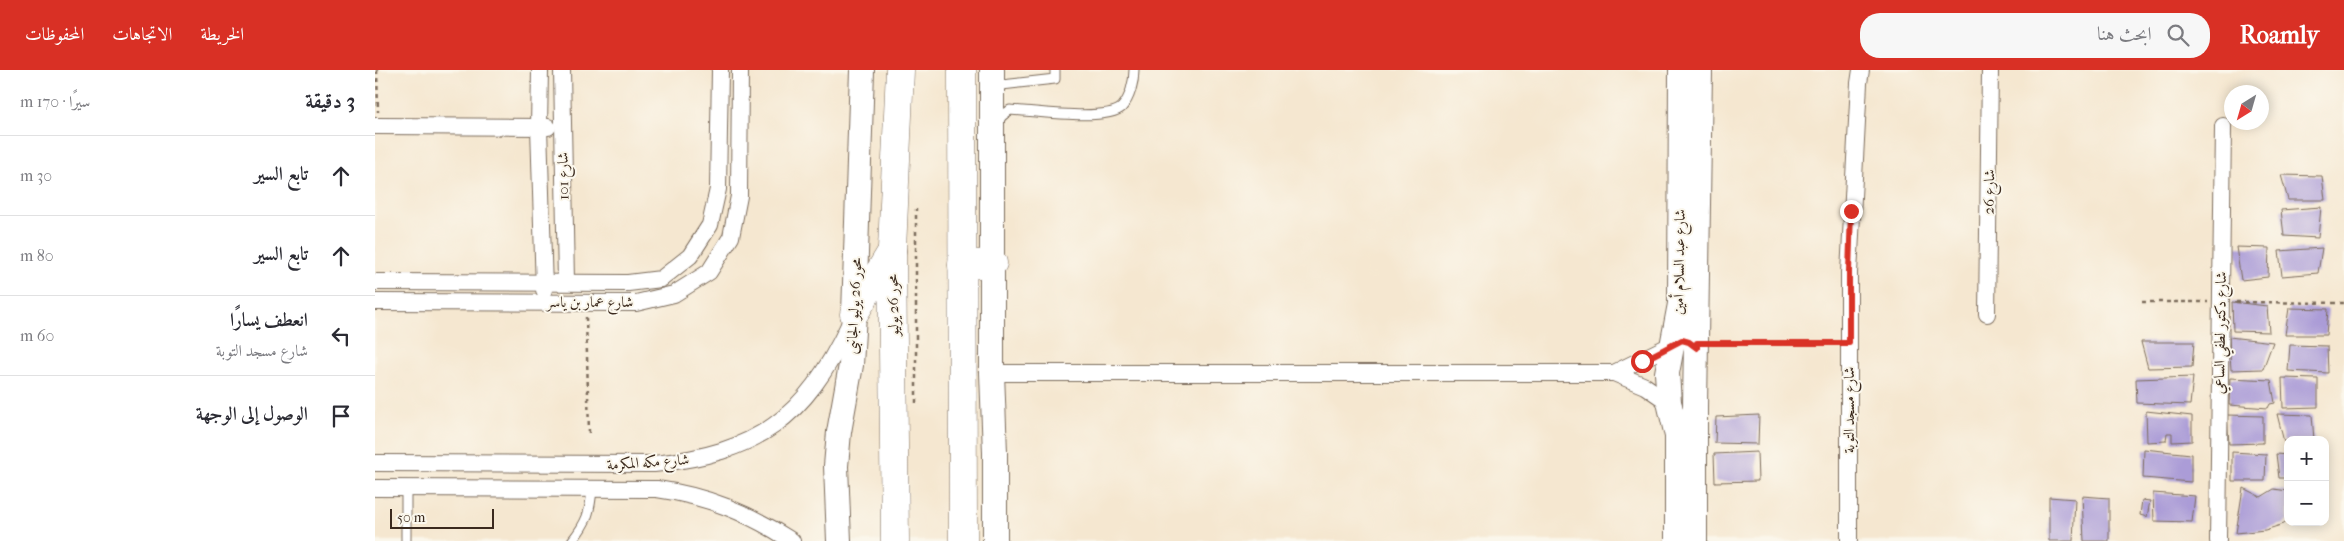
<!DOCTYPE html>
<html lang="ar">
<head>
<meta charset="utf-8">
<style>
  :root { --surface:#fff; --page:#f7f7f7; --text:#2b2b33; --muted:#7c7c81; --line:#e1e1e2; --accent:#d93025 }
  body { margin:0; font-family:"IM FELL French Canon",Amiri,serif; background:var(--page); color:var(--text); direction:rtl }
  .controls { position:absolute; right:15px; bottom:15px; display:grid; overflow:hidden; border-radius:10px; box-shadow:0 2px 12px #0003 }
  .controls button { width:45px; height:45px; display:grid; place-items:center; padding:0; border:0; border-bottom:1px solid var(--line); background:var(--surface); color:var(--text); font:25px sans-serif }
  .compass { position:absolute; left:1849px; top:15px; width:45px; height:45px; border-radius:50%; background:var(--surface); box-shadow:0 2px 12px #0003; rotate:217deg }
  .scale { position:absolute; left:15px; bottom:12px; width:104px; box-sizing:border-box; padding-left:5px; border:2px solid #3b2a1e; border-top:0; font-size:14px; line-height:18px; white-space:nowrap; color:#3b2a1e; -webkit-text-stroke:4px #fbf7ec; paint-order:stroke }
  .stop { position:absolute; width:15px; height:15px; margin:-11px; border:4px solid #d93025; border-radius:50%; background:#fff }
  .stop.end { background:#d93025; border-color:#fff; box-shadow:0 1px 5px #0008 }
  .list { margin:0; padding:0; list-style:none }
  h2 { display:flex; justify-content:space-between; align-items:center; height:65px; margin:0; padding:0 20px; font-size:21px }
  h2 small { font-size:16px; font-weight:400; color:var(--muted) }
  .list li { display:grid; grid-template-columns:32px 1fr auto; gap:15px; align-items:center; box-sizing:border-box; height:80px; padding:0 20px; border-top:1px solid var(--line) }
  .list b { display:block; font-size:19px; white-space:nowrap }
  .list p { margin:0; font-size:16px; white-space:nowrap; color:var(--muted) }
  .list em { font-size:16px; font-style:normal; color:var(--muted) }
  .icon { flex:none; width:28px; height:28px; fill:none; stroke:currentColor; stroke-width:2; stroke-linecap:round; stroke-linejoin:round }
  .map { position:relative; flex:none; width:1969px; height:471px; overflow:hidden; direction:ltr }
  header { display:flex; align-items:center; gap:30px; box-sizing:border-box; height:70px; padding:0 25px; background:var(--accent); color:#fff }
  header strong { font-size:24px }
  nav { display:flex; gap:28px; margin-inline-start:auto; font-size:18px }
  .search { width:350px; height:45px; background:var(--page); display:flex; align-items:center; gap:12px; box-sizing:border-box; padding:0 18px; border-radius:20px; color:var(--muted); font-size:19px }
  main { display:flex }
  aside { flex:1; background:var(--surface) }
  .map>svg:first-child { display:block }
  .building { fill:#ab9cd7 }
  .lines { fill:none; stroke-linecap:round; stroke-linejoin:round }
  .lane-casing { stroke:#7c6c5c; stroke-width:11 }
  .street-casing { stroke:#7c6c5c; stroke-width:18 }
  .secondary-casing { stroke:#7c6c5c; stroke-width:26 }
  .highway-casing { stroke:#7c6c5c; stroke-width:29 }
  .path { stroke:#7c6c5c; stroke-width:2.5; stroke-dasharray:4 4; stroke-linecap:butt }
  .lane { stroke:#fff; stroke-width:9 }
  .street { stroke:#fff; stroke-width:16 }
  .secondary { stroke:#fff; stroke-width:24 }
  .highway { stroke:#fff; stroke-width:28 }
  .route { stroke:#d93025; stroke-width:6 }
  .labels { text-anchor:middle; stroke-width:4; stroke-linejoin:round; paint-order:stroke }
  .street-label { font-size:15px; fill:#3b2a1e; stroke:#fbf7ec }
</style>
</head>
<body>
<header>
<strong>Roamly</strong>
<div class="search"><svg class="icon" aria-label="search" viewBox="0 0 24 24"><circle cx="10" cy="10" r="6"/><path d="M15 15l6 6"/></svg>ابحث هنا</div>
<nav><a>الخريطة</a><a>الاتجاهات</a><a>المحفوظات</a></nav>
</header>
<main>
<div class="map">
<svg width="1969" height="471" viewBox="0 0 1969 471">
  <rect width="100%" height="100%" fill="#fbf7ec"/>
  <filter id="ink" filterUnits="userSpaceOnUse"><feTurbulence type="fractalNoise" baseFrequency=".02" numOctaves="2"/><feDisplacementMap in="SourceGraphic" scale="10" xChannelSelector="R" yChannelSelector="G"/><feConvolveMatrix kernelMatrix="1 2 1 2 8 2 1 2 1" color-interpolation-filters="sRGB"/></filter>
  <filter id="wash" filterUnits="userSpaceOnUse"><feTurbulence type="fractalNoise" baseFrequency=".0096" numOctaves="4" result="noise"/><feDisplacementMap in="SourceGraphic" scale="20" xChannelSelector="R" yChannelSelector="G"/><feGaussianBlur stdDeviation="1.12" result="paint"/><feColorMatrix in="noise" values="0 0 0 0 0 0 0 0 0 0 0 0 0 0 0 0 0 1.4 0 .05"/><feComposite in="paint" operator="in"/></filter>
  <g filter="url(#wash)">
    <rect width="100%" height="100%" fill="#f5e7d0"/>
    <g id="blocks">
      <g class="building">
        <path d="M1906 105 1947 106 1950 130H1913Z"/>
        <path d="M1946 137 1943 168 1909 166 1906 140Z"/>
        <path d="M1861 177 1894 178 1893 207 1866 210Z"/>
        <path d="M1947 178 1943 203 1907 206 1904 181Z"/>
        <path d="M1857 232 1892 236 1894 262 1858 261Z"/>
        <path d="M1914 238 1953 239 1951 265H1910Z"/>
        <path d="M1854 267 1898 272 1888 299 1856 300Z"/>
        <path d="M1766 272H1819L1817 297 1773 298Z"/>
        <path d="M1915 275 1952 276 1953 303 1913 301Z"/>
        <path d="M1818 307 1815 335 1762 333 1761 309Z"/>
        <path d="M1855 308 1896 310 1900 333 1895 334 1893 338 1854 335Z"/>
        <path d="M1907 308 1943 309V337L1908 338Z"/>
        <path d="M1771 341 1817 346V371L1797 372V363H1792L1791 371 1772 372Z"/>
        <path d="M1902 344 1937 345 1939 370H1913L1909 372Z"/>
        <path d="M1384 345 1383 374 1340 373 1341 347Z"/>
        <path d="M1852 345 1888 346V373L1854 374Z"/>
        <path d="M1769 379 1816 384V412L1768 408Z"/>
        <path d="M1382 382 1383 411 1340 412 1339 384Z"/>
        <path d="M1857 382 1891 384 1890 411H1857Z"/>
        <path d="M1901 384 1913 385V408H1904Z"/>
        <path d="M1868 418 1886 427 1899 419 1913 421V450L1909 454 1890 460 1861 463Z"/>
        <path d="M1778 423 1820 426 1817 452 1779 451Z"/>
        <path d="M1707 426 1734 428V471H1709Z"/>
        <path d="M1674 427 1700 429 1698 471H1674Z"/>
        <path d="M1767 430 1775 431 1772 447 1765 445Z"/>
      </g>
    </g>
  </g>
  <g filter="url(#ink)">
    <use href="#blocks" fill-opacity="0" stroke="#7c6c5c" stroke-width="1"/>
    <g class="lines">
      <g class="lane-casing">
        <g id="lane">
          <path d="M618 16 680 9V0"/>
          <path d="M622 53 627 46 635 40C658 41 732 52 747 37 755 28 759 12 759 0"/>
          <path d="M31 418V471"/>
          <path d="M197 471C212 452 215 443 217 419"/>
        </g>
      </g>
      <g class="street-casing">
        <g id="street">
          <path d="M165 0 164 57 169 220"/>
          <path d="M187 0 191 212"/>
          <path d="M0 56 173 57"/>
          <path d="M0 212 253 213 286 209 315 186 335 155 343 119 345 0"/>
          <path d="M0 232 261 233 299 224 334 202 356 167 364 126 365 0"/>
          <path d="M1612 244 1615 0"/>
          <path d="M617 303H1239L1270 316 1299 336"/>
          <path d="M1239 303 1302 272"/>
          <path d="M0 393 279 394C382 383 430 349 474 255"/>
          <path d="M0 418 282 419C332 426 374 443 417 471"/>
          <path d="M1474 471V203L1484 13 1486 0"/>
          <path d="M1843 471 1848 56"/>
        </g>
      </g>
      <g class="secondary-casing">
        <g id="secondary">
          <path d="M617 0V303L620 383V471"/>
          <path d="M464 471 461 396 464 362 476 295 479 244 487 0"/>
          <path d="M1302 471V366L1294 332 1292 303 1305 234 1306 0"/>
          <path d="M1320 471V337L1325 0"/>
        </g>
      </g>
      <g class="highway-casing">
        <g id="highway">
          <path d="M587 0 588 471"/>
          <path d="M587 195 618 193"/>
          <path d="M479 244 517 181"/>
          <path d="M520 471 517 179 525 0"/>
        </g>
      </g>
      <g class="path">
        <path d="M2 0 3 42"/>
        <path d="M1767 232H1833"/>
        <path d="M1861 232 1969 233"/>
        <path d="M211 247 214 363"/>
        <path d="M1338 273H1460"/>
        <path d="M541 333V139"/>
      </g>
      <use href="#lane" class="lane"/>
      <use href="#street" class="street"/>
      <use href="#secondary" class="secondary"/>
      <use href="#highway" class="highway"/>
    </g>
  </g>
  <g class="lines" filter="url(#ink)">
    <path class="route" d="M1267 291 1307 270 1314 272 1322 278V273H1474V202L1476 141"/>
  </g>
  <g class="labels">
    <g class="street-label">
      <text transform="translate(188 106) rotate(-91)" y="5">شارع 101</text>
      <text transform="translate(1614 122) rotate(-89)" y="5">شارع 26</text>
      <text transform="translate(1304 192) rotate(-89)" y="5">شارع عبد السلام أمين</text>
      <text x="215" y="237">شارع عمار بن ياسر</text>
      <text transform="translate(518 235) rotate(-91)" y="5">محور 26 يوليو</text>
      <text transform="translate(479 236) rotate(-87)" y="5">محور 26 يوليو الجانبى</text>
      <text transform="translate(1845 263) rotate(-89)" y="5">شارع دكتور لطفي الساعي</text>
      <text transform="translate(1474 340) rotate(-90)" y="5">شارع مسجد التوبة</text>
      <text transform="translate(273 392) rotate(-4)" y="5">شارع مكه المكرمة</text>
    </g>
  </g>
</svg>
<div class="controls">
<button>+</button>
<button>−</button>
</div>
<svg class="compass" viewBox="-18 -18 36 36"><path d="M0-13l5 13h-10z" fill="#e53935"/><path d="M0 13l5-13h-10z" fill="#7c7c81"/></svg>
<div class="scale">50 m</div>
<div class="stop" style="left:1267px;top:291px"></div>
<div class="stop end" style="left:1476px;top:141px"></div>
</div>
<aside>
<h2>3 دقيقة<small>سيرًا · 170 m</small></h2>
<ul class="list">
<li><svg class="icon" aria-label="ahead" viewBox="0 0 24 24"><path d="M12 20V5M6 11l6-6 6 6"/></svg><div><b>تابع السير</b></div><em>30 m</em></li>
<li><svg class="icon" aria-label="ahead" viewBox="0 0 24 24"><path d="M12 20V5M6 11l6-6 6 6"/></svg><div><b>تابع السير</b></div><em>80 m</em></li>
<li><svg class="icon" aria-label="left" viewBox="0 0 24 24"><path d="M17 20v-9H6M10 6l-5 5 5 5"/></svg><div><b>انعطف يسارًا</b><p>شارع مسجد التوبة</p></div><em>60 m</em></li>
<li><svg class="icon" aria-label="arrive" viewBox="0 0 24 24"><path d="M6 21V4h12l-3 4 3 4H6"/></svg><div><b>الوصول إلى الوجهة</b></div></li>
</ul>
</aside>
</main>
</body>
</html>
